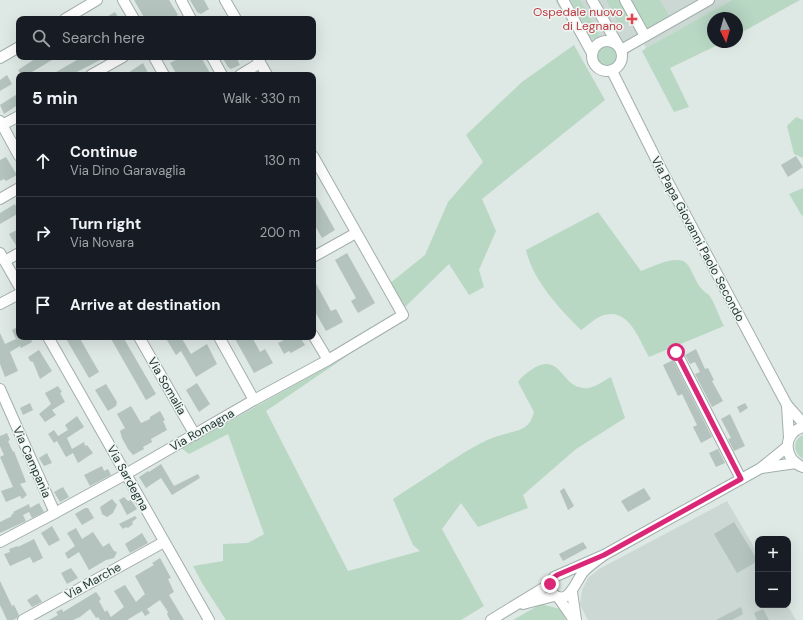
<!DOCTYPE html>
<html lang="en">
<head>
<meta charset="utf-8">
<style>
  :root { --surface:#171b24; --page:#20242c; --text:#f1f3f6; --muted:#9ea1a6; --line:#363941 }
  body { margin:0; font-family:"DM Sans",sans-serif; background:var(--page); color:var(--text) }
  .controls { position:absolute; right:12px; bottom:12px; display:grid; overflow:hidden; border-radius:8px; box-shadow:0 4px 16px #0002 }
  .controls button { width:36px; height:36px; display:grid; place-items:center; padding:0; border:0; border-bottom:1px solid var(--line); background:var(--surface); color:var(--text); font:20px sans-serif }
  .compass { position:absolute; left:707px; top:12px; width:36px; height:36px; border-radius:50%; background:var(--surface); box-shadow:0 4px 16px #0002; rotate:175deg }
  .stop { position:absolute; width:12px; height:12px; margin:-9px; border:3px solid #db2777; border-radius:50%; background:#fff }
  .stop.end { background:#db2777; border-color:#fff; box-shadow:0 1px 4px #0008 }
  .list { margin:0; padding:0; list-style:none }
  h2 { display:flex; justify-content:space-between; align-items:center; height:52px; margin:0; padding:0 16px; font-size:17px }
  h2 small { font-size:13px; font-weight:400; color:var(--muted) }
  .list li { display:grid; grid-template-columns:26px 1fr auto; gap:12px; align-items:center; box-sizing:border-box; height:72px; padding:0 16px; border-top:1px solid var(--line) }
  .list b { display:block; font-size:15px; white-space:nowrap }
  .list p { margin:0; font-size:13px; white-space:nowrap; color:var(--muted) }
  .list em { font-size:13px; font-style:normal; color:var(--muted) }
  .icon { flex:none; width:22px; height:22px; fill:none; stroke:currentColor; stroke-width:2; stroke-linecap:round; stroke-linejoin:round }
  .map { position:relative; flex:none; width:803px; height:620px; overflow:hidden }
  .search { position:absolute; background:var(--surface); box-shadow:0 4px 16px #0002; left:16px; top:16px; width:300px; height:44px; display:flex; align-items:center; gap:10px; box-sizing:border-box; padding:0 14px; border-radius:8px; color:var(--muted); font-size:15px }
  .panel { position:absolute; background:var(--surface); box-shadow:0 4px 16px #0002; left:16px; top:72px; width:300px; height:268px; border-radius:8px }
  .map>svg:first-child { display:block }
  .built { fill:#ccd8d4 }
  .green { fill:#b8d8c4 }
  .building { fill:#b4c3be }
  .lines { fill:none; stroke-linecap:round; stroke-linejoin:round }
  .minor-casing { stroke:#a2afac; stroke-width:12 }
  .minor { stroke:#fff; stroke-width:10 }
  .route { stroke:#db2777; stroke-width:5 }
  .health-dot { fill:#e0444e; stroke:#eef5f2; stroke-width:1.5 }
  .labels { text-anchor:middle; stroke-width:3; stroke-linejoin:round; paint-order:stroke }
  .health-label { font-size:12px; fill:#be3a42; stroke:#eef5f2; text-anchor:end }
  .street-label { font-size:12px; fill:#213633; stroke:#eef5f2 }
</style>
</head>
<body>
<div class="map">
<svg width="803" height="620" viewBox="0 0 803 620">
  <rect width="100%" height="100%" fill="#dee8e5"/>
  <g class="built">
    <path d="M555 0H732L646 48 644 44 631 51 627 55 622 71 606 76 596 70 592 64Z"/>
    <path d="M727 501 758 554V605H787L796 620H588L580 605 582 590 588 578 599 569Z"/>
  </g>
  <g class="green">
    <path d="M571 0H580L599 34 597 39H593L591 37Z"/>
    <path d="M606 0H622L633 20 620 26Z"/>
    <path d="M628 0H660L670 17 651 29 646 28Z"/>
    <path d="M732 0H800L737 35V18H713V42H724L670 68 689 107 674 112 642 51 646 48Z"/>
    <path d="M574 45 605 100 482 199 496 231 479 270 484 287 469 295 449 264 403 309 389 284 425 255 448 202 483 162 466 135 522 82Z"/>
    <circle cx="607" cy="56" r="10"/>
    <path d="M796 117 803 120V158L794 154 787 126Z"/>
    <path d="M803 188V215L802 216 789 194Z"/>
    <path d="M598 212 641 271C653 267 670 257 683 261 691 264 695 283 702 289 704 292 707 293 709 295 715 303 719 317 724 326L649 357C638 338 628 304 599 317 593 320 587 326 581 330L579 328C558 307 533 280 526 250Z"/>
    <path d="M347 356 266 411 348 571 420 551 413 545 393 499C409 488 426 478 442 467 462 454 481 440 505 434 520 430 530 429 534 412L518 382C522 376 528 372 534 368 561 353 561 386 583 388 592 390 603 381 611 377L625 418 576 449 523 495 528 508 478 527 461 503 442 529 484 606 461 620H226L202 583 193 566 223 561V544L248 543 264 534 228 434 189 454 181 448Z"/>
    <path d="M803 435V459C793 453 792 440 803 435Z"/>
    <path d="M541 604 560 609 566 620H513Z"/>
  </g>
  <g class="building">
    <path d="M134 0H169L178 15 171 19H145Z"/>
    <path d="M190 0H204L209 9 201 14 197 12Z"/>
    <path d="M115 12 119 19H103Z"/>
    <path d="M38 57H57L27 75H21L18 70Z"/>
    <path d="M82 57H106L71 75H51Z"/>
    <path d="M181 57H201L211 75H177L170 63Z"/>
    <path d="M222 57H236L240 65 231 69 228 67Z"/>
    <path d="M143 63 148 73 143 75H125Z"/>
    <path d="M7 75 12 84 0 91V80Z"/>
    <path d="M19 93V104L4 114 0 105Z"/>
    <path d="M796 156 803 167 788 177 781 165Z"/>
    <path d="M6 157 17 175 6 181 4 179 0 181V160Z"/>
    <path d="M313 191 335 230 322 238 313 222Z"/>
    <path d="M15 204 19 213 0 224V213Z"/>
    <path d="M19 229V247H17L9 234Z"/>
    <path d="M347 253 375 303 358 313 351 301 356 298 335 260Z"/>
    <path d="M313 278 331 311 336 309 343 322 326 331 313 308Z"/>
    <path d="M19 326V337H30L32 342 21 348 20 346 10 352 18 371 5 377 0 364V333L5 344 16 339 12 330Z"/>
    <path d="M65 337H79L99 372 89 378Z"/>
    <path d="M110 337H123L156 394 146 400Z"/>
    <path d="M165 337H181L191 354 207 344 217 364 196 377 181 351 176 355Z"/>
    <path d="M234 337H252L260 352 265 349 273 363 254 373Z"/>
    <path d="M282 337H300L305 345 291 353 289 351 284 354 278 343 284 340Z"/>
    <path d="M696 349 705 369 708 368 714 380 712 381 723 401 712 407 695 374 700 372 695 362 690 364 685 355Z"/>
    <path d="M39 350 52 371 40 379 33 362 30 361 28 357Z"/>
    <path d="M673 360 712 437 701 443 693 427 697 425 682 394 678 396 663 365Z"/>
    <path d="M197 383 210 404 199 412 186 390Z"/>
    <path d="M106 384 117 402 116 406 108 411 95 390Z"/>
    <path d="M58 386 62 392 60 393 65 402 52 410 56 415 45 422 39 414 51 404 45 393Z"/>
    <path d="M30 403 33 410 23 415 20 408Z"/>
    <path d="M745 403 748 408 740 413 737 407Z"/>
    <path d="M131 406 141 423 150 419V417L160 411 165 420 163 421 167 430 151 439 152 442 143 447 144 449 133 455 128 449 122 438 120 431 125 428 117 414Z"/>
    <path d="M730 414 745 446 734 451 728 439 731 438 721 419Z"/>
    <path d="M77 416 84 427 67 438 72 449 84 442 85 446 87 445 93 453 78 463 73 453 66 457 57 441 54 443 48 434 54 430 58 436 68 430 65 425Z"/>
    <path d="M7 433 10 440 8 441 13 452 14 451 26 482 20 484 27 495 22 499 20 496 6 502 1 491 13 487 0 457 4 455 0 446V436Z"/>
    <path d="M718 449 725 463 716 467 709 453Z"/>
    <path d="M47 453 52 463 44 466 39 458Z"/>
    <path d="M161 464 174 486 198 474 200 478 172 495 161 478 146 488 139 477 148 471 149 472Z"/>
    <path d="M102 466 104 471 108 469 111 475 90 486 84 475Z"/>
    <path d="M63 487 69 497 60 502 54 492Z"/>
    <path d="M564 488 574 506 568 510 560 491Z"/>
    <path d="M644 488 651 499 628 512 621 501Z"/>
    <path d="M124 497 128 501 131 500 137 509 127 515 119 500Z"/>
    <path d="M112 499 117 505 113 513 107 517 102 514 100 507Z"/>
    <path d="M39 503 44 512 32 518 29 512 23 515 26 521 0 533V522L12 516 11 515 14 513 13 512 29 504 30 508Z"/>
    <path d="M85 508H88L94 518 82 525 75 514Z"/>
    <path d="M135 516 137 518 132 522 133 524 128 528 126 527 123 529 119 524Z"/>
    <path d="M734 522 758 561 737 573 714 534Z"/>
    <path d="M52 526 60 540 49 546 41 533Z"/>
    <path d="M76 528 82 539 93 532 103 547 109 543 114 551 117 552 114 558 106 560 89 570 79 552 68 559 65 553 75 546 67 533Z"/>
    <path d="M142 533 148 543 130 553 125 544Z"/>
    <path d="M34 539 43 558 33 563 30 557 10 566 4 554 10 552 9 549 18 546V547Z"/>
    <path d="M583 542 587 548 563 561 559 554Z"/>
    <path d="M160 558 171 578 168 579 174 592 169 595 184 620H170L167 614 168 612 160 600 147 609 150 613 145 616 142 611 127 620H100L98 617 96 618 90 609 80 617 73 620H49L58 615 56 612 62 609 63 612 96 592 101 599 99 601 105 612 107 610 111 617 124 607 114 591 125 585 136 602 145 594 135 576 154 565 152 563Z"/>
    <path d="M71 568 78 578 67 584 61 573Z"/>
    <path d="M0 581 12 606 14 605 19 615 17 618 13 620H7L0 605Z"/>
    <path d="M37 594 42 602 32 607 27 600Z"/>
    <path d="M741 607 743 614 732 620H716Z"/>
    <path d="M763 609 769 620H757L754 613Z"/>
  </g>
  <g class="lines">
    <g class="minor-casing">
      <g id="minor">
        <path d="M123 0 134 19"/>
        <path d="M181 0 191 19"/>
        <path d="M225 0 236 19"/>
        <path d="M563 0 592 53"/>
        <path d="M592 0 618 45"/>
        <path d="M625 0 645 36"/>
        <path d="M65 19 97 0"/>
        <circle cx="607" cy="56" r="15"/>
        <path d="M621 50 709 0"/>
        <path d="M154 57 164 75"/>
        <path d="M212 57 222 75"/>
        <path d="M257 57 267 75"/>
        <path d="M0 58 19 47"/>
        <path d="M612 71 660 167 787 405 803 423"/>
        <path d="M91 75 123 57"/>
        <path d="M240 75 260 63"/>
        <path d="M0 121 19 156"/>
        <path d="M2 125 19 116"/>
        <path d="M0 199 19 188"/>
        <path d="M0 253 19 286"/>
        <path d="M313 257 356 233"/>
        <path d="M5 261 19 253"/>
        <path d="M0 304 19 294"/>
        <path d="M313 335 328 360"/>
        <path d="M48 337 209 620"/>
        <path d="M139 337 195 435"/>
        <path d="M219 337 254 400"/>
        <path d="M676 352 741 479"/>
        <path d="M0 389 55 513"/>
        <path d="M787 405 789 438"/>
        <path d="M803 427C782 433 783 460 803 467"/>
        <path d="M761 468 796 463"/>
        <path d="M0 542 55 513 126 474 254 400 328 360 403 315 313 156"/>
        <path d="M604 555C597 560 590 565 584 571 576 580 568 609 552 593L550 584 554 577 604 555 761 468 787 447"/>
        <path d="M572 592 576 620"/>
        <path d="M558 597 574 620"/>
        <path d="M523 604 554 596"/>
        <path d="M23 620 164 542"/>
        <path d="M491 620 550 584"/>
      </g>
    </g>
    <use href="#minor" class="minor"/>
  </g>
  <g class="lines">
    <path class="route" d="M550 584 551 580 557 575 604 555 741 479 676 352"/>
  </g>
  <path class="health-dot" d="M630 13h4v4h4v4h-4v4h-4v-4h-4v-4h4z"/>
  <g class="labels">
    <g class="health-label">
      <text x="623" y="16">Ospedale nuovo<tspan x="623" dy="14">di Legnano</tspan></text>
    </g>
    <g class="street-label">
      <text transform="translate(698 239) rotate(62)" y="4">Via Papa Giovanni Paolo Secondo</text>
      <text transform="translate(167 386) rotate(60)" y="4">Via Somalia</text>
      <text transform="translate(202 430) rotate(-30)" y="4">Via Romagna</text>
      <text transform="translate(32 462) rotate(66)" y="4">Via Campania</text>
      <text transform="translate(128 478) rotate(61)" y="4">Via Sardegna</text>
      <text transform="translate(93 581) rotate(-29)" y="4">Via Marche</text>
    </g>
  </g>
</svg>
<div class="controls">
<button>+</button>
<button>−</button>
</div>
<svg class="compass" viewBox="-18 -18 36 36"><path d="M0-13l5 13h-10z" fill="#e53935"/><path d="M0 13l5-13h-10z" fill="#9ea1a6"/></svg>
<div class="stop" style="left:676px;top:352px"></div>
<div class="stop end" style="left:550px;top:584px"></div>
<div class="search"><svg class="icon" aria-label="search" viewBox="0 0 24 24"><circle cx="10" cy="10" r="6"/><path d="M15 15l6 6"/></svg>Search here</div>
<section class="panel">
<h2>5 min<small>Walk · 330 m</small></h2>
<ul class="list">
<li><svg class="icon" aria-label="ahead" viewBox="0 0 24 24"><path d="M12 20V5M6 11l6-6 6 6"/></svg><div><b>Continue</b><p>Via Dino Garavaglia</p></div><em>130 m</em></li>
<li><svg class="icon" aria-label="right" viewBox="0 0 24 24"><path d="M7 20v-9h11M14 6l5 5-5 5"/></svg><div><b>Turn right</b><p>Via Novara</p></div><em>200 m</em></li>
<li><svg class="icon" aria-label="arrive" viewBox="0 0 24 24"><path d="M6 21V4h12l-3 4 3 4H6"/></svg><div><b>Arrive at destination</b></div></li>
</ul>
</section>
</div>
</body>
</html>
